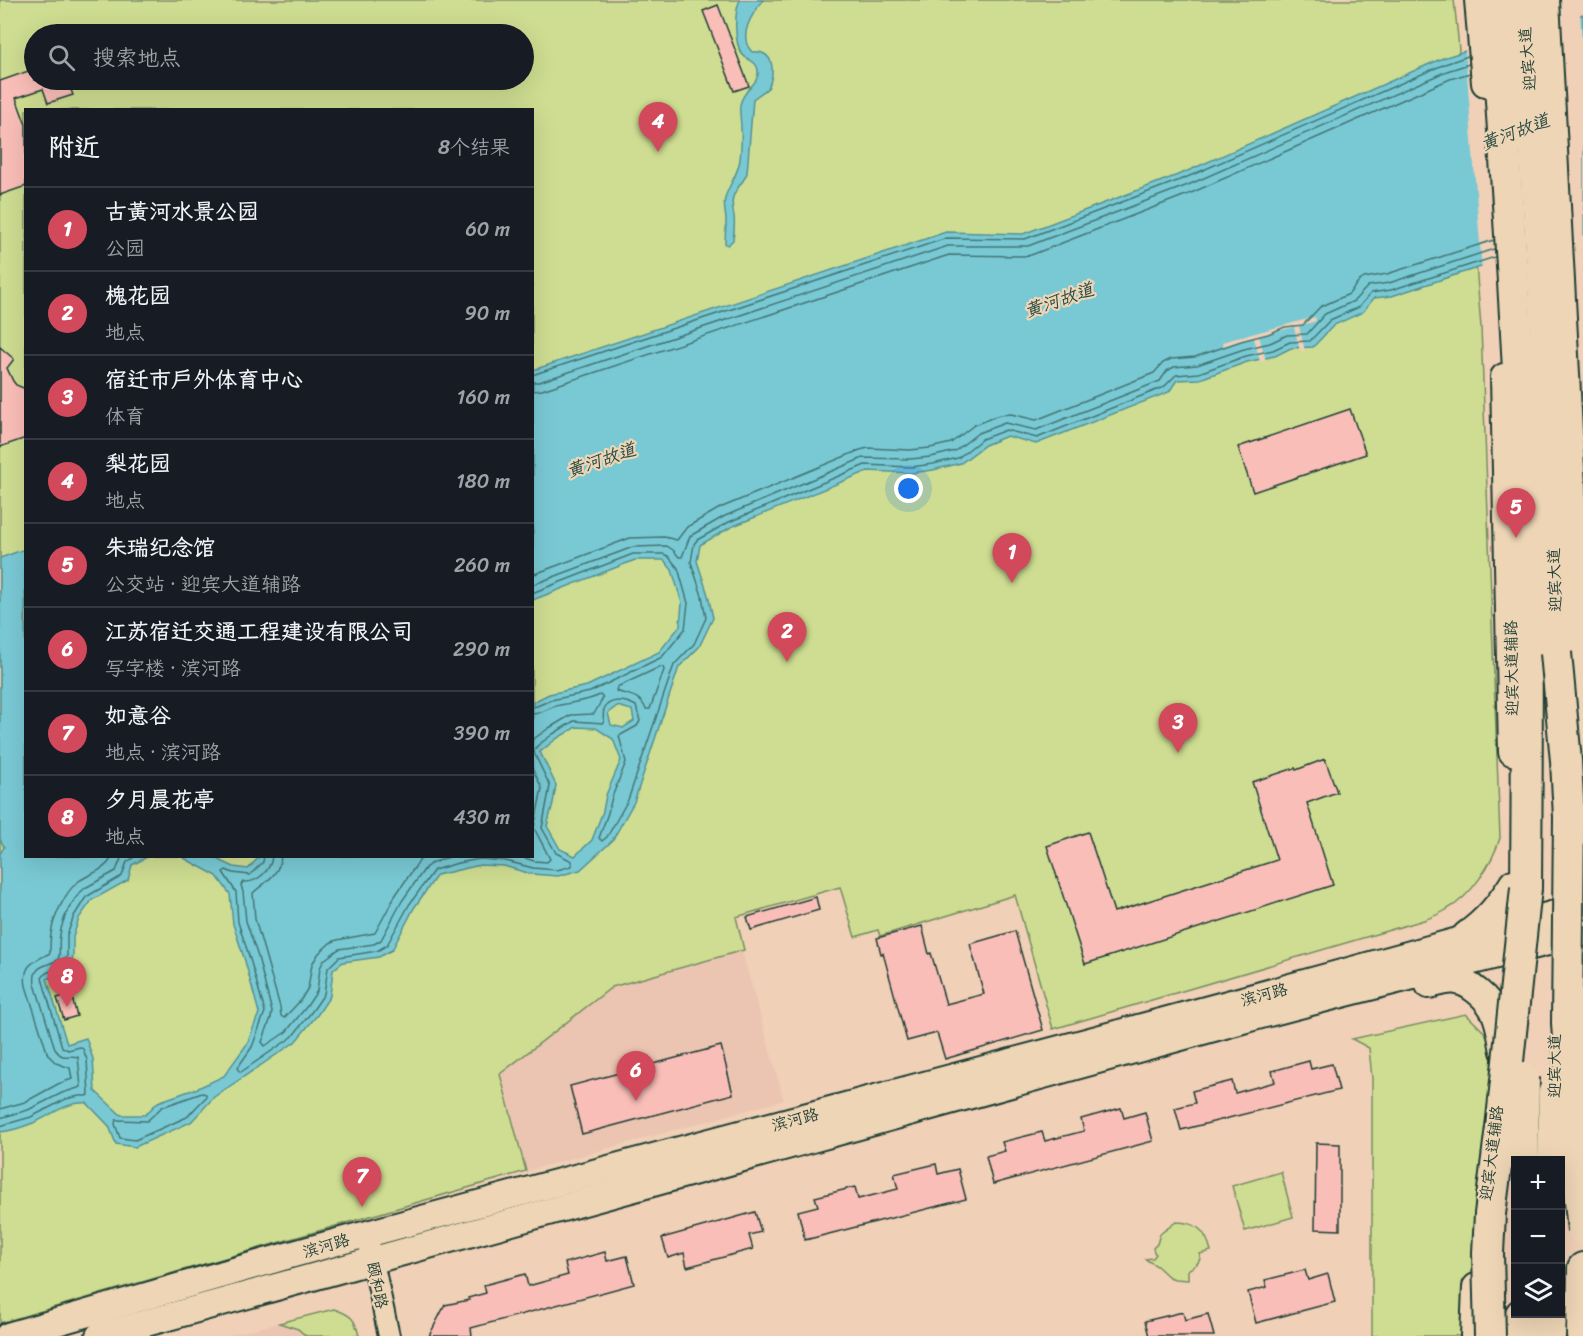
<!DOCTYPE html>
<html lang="zh">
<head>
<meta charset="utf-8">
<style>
  :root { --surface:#171b24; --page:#242831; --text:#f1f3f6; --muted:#9ea1a6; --line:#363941; --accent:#d1495b }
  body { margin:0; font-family:Sriracha,"LXGW WenKai TC",sans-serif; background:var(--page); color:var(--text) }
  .controls { position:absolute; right:18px; bottom:18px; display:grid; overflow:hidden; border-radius:0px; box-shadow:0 6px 24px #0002 }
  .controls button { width:54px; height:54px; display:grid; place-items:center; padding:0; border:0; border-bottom:2px solid var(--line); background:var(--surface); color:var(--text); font:30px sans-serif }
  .you { position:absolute; left:909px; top:489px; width:21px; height:21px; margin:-15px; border:4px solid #fff; border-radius:50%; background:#1a73e8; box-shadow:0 0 0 9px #1a73e833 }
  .badge { display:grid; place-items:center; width:39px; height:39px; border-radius:50%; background:var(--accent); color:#fff; font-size:20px; font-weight:700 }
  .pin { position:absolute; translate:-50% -50px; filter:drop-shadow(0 2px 3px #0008) }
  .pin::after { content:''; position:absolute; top:32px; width:21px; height:18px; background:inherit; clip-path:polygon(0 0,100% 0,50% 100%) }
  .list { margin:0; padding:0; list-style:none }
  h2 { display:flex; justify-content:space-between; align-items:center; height:78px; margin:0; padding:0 24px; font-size:26px }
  h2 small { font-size:20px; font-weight:400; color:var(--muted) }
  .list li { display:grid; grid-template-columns:39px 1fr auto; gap:18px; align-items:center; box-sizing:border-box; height:84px; padding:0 24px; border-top:2px solid var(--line) }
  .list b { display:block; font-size:22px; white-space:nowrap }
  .list p { margin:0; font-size:20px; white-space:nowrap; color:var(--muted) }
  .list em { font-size:20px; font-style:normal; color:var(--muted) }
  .icon { flex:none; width:33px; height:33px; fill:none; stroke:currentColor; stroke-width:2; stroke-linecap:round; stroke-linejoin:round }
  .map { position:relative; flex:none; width:1583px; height:1336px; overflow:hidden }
  .search { position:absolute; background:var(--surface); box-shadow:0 6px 24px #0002; left:24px; top:24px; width:510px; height:66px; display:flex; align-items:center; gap:15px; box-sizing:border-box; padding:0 21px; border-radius:33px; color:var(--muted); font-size:22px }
  .panel { position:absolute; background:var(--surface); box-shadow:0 6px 24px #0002; left:24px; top:108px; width:510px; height:750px; border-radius:0px }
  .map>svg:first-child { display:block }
  .built { fill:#ebc5b2 }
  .green { fill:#cedd91; stroke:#768d62; stroke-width:1.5; fill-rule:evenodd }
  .water { fill:#79c9d4; stroke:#559194; stroke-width:1.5; fill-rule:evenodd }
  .pier { fill:#f0d0b6 }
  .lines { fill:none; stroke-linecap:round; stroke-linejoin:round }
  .shore { stroke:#437574; stroke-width:1.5 }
  .building { fill:#fabeb8; stroke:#1f3d34; stroke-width:1.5 }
  .minor-casing { stroke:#1f3d34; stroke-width:24 }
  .major-casing { stroke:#1f3d34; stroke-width:30 }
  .highway-casing { stroke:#1f3d34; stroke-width:34 }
  .minor { stroke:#edd5b5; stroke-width:20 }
  .major { stroke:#edd5b5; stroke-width:26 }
  .highway { stroke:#edd5b5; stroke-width:30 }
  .highway-bridge-casing { stroke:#1f3d34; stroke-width:34; stroke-linecap:butt }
  .highway-bridge { stroke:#edd5b5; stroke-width:30 }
  .labels { text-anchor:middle; stroke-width:4.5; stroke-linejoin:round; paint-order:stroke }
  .street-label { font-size:16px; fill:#1f3d34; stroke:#edd5b5 }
  .water-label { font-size:18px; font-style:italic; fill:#284b44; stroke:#edd5b5 }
</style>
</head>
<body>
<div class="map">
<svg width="1583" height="1336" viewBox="0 0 1583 1336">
  <rect width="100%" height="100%" fill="#f0d0b6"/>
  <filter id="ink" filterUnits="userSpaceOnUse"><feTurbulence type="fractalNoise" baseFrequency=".0167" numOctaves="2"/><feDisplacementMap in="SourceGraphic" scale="12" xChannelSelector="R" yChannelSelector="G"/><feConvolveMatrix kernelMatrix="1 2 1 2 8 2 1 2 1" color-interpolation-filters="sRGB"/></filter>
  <g filter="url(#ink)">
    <g class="built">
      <path d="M742 951 784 1100 526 1171 499 1074 612 987Z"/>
      <path d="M334 1309 346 1313 356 1322 359 1336H227Z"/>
    </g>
    <g class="green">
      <path d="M0 0H1454L1458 38 1481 327 1500 838C1492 864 1471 897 1446 910 1440 914 1432 917 1424 920L1053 1029 1015 895 880 936 878 930 855 937 840 887 736 917 744 950 612 987 500 1074 526 1171 0 1323ZM34 34H524V80H34ZM26 110H532V856H26Z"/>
      <path d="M1466 1014 1487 1035 1493 1052 1489 1336H1372V1078L1369 1048 1352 1039Z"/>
      <path d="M1281 1172 1293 1217 1245 1231 1232 1186Z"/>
      <path d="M1176 1222C1197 1222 1206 1231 1211 1251L1200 1254C1202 1262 1194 1266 1188 1270V1280L1175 1279 1169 1277 1157 1266 1145 1259 1153 1258 1156 1254 1154 1252 1153 1248 1157 1244 1160 1234Z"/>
      <path d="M334 1309C351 1315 355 1318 359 1336H306L298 1329 279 1323Z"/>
    </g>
    <g class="water">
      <path d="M740 0H763C752 14 737 36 752 52 775 50 775 72 768 88L753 99 747 173C744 182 736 188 733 197 731 204 733 210 734 216 735 224 734 233 733 240L728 245 725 244C725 237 726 229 726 221 726 214 723 206 725 198 729 184 737 177 740 160 741 149 742 138 741 128 741 120 739 112 740 105 743 89 757 86 758 74 759 60 748 62 742 54 734 43 734 12 740 0Z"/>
      <path d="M1583 14V236L1458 274 1392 296 1374 298 1363 312 1334 325 1313 347 1291 348 1275 356 1247 362 1200 379 1177 380 1169 392 1036 444 1007 436 985 445 961 463 933 470 911 473 868 471 731 527 700 545 697 561 708 595 713 618 699 647 679 667 634 802 612 841 580 870 558 876 531 874 504 866 480 865 437 875 414 908 392 950 379 957 343 962 333 970 330 996 318 1014 295 1042 214 1097 191 1122 135 1147 116 1144 109 1126 87 1103C66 1101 51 1116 33 1123 23 1127 11 1131 0 1132V854L4 847 0 839V558L25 549 26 856 147 857 132 865 128 880 92 900 79 918 73 937V957L68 972 47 979 67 1044 86 1038 93 1059 95 1091 121 1115H145L158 1102 198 1088 224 1076 247 1044 259 1013 245 961 233 924 230 894 217 876 182 857H213L234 867 248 869 260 856H532L533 702 549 694 587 686 659 652 680 626 682 603 672 570 664 560H635L533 600V370L946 232 1023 234 1183 173 1443 58ZM617 706 632 710 634 721 623 728 611 725 608 713ZM576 727 596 728 613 739 621 760 606 795 603 811 592 840 575 856 560 849 547 826 553 803 556 785 540 752 556 739Z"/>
    </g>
    <g class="pier">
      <path d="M1580 12 1583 62V240L1482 270 1465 48Z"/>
      <path d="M1315 317 1316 321 1299 326 1305 351H1300L1294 327 1259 336 1266 361 1260 362 1254 338 1223 346 1222 342Z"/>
    </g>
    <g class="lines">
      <g class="shore">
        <path d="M532 375 947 238 1025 239 1185 178 1445 64 1468 56"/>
        <path d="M532 382H539L948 246H1028L1188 185 1447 71 1469 64"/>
        <path d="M532 391 542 390 949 255 1023 256 1031 255 1191 193 1450 79 1470 73"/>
        <path d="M532 575 630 538 664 537 677 540 687 527 720 508 860 450 868 448 910 450 930 448 951 443 974 425 999 415 1011 414 1036 420 1154 373 1163 363 1171 359 1195 357 1241 341 1268 334 1285 327 1303 325 1320 307 1349 294 1358 282 1364 278 1387 274 1494 240"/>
        <path d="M532 585 633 547 667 546 673 550 679 557H682L690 536 725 516 863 458 910 459 931 457 955 451 978 433 1005 423 1036 430 1160 381 1167 371 1174 367 1197 365 1244 349 1270 343 1287 335 1307 334 1325 314 1354 301 1368 286 1389 283 1494 249"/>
        <path d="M532 593 633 554H663L668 556 678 568 688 603 685 629 662 657 590 692 551 700 537 706 532 707"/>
        <path d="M660 667H663L664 670 650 709H646C639 694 629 696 616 691L617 687Z"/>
        <path d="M532 714C541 714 548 708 556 706 571 702 586 702 600 695L603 698 594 714 571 715 549 728 532 740"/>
        <path d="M264 856 263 862 250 875 233 873 226 870 223 872 236 892 238 922 250 959 265 1012 252 1047 238 1067V1070L241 1072 292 1037 313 1010 324 994 328 968 339 957 377 951 387 945 409 905 434 870 458 863 480 859 506 861 533 868 557 870 572 866V861L556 853 542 828 550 786 535 755 534 751 537 746 553 734 574 721 603 723 604 721C599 698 621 698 636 706L640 721 637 726 619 736 626 762 612 797 608 813 599 838 602 841 607 837 628 800 674 665 694 644 706 618 702 596 691 562 694 544 697 540 729 522 865 465 911 467 933 464 958 458 982 439 1006 430 1037 438 1164 387 1176 375 1199 373 1246 356 1273 350 1290 342 1310 341 1330 320 1359 307 1371 293 1391 290 1495 257"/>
        <path d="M272 856C271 871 257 883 243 882L241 885 243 892 246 921 258 957 272 1012 271 1018 262 1042 265 1046 286 1032 307 1006 317 991 320 968 324 960 339 949 374 944 381 940 402 901 426 867 432 863 452 856"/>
        <path d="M281 856C280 875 264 883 253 893L255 919 280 1007 281 1016 284 1018 300 1001 308 988 312 964 319 953 330 943 337 940 375 933 395 896 419 861 424 856"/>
        <path d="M519 856 534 861 547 862 550 859 534 828 542 788 532 768"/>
        <path d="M202 1093 206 1094V1097L187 1117 135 1140 120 1138 115 1124 116 1120 147 1121 162 1107Z"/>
        <path d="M0 1109 25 1102 58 1084 72 1079 70 1068 56 1063 48 1055 26 986C22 964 35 961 50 953 50 947 50 940 51 934 53 918 66 890 79 881 91 873 107 870 112 856"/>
        <path d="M0 1118 28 1110 62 1093 81 1087 78 1057C68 1054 63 1061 55 1049L35 984C32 965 45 967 58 960 61 952 58 944 60 935 62 919 72 899 85 888L116 871 122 856"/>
        <path d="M0 1126 31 1117 66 1099 79 1096H87L89 1095 87 1060 83 1049 80 1047 68 1050 62 1047 42 978 46 973 63 966 67 956V935L74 916 86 897 122 876 127 862 136 856"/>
      </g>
    </g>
    <g class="building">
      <path d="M718 5 749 86 734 91 703 11Z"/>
      <path d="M34 69V80H67L73 95 48 103 43 89 16 98 26 125V186L0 195V81Z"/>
      <path d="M0 347 14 359 7 368 13 381 16 385 26 389V438L0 447Z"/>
      <path d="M1350 409 1366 454 1253 492 1238 447Z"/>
      <path d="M1325 759 1337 792 1307 803 1333 885 1085 964 1047 846 1088 832 1114 912 1277 860 1252 782 1295 768 1296 770Z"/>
      <path d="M816 897 819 910 751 930 747 917Z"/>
      <path d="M922 926 929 954 931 953 946 1004 984 994 970 944 1015 931 1043 1030 945 1059 937 1033 907 1041 883 953 881 954 877 938Z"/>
      <path d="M71 994 77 1016 64 1020 57 998Z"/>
      <path d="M721 1046 733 1094 582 1134 570 1086Z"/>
      <path d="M1309 1061 1311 1069 1332 1064 1339 1090 1181 1130 1175 1108 1195 1103 1192 1091 1232 1081 1235 1093 1275 1082 1272 1071Z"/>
      <path d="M1121 1108 1124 1118 1145 1112 1153 1141 993 1184 986 1156 1005 1151 1002 1142 1042 1132 1045 1141 1084 1131 1081 1119Z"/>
      <path d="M1316 1143 1340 1144V1230L1315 1229Z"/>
      <path d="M936 1164 938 1174 958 1169 966 1199 805 1240 798 1211 818 1206 815 1197 855 1187 858 1199 898 1189 894 1174Z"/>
      <path d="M755 1212 761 1232 749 1235 753 1249 687 1267 684 1253 668 1258 662 1238Z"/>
      <path d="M605 1252 607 1261 627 1256 634 1284 471 1328 472 1336H429L445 1305 469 1300 468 1298 486 1293 484 1285 525 1274 528 1286 568 1275 565 1263Z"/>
      <path d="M1305 1270 1308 1280 1328 1274 1335 1302 1256 1323 1248 1292 1267 1287 1265 1280Z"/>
      <path d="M1183 1312 1185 1320 1208 1314 1214 1336H1149L1145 1321Z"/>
    </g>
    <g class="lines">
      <g class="minor-casing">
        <path id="minor" d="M367 1234 389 1336"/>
      </g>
      <g class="major-casing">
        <g id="major">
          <path d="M1478 0 1485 83"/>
          <path d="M1546 0 1576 561 1578 759"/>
          <path d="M1504 377 1512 752"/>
          <path d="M1466 935C1487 920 1499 905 1513 883"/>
          <path d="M1429 985C1437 983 1449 979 1457 981 1465 982 1472 987 1478 992 1499 1009 1499 1026 1504 1051"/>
          <path d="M8 1336C129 1302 249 1265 371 1233 775 1123 1180 1020 1583 906"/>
          <path d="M99 1336C480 1233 858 1124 1239 1021 1353 990 1468 963 1583 933"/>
          <path d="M1474 1336 1476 1287"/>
        </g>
      </g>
      <g class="highway-casing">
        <g id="highway">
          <path d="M1494 0C1505 160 1517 320 1523 480 1528 616 1527 752 1526 888"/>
          <path d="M1522 0C1533 130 1543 261 1548 391 1552 475 1554 558 1556 642V680"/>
          <path d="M1521 1336V1314"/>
          <path d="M1550 1336 1551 1314"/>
          <path d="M1582 1336 1583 1268"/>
        </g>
      </g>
      <use href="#minor" class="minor"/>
      <use href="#major" class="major"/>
      <use href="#highway" class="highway"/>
      <g class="highway-bridge-casing">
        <g id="highway-bridge">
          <path d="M1556 653 1566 761 1569 817 1567 1023 1577 1173 1583 1230"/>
          <path d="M1523 1160 1524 1077"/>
          <path d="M1553 1160 1554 1092"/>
          <path d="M1490 1336 1488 1253 1490 1214 1502 1119 1526 888"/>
        </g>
      </g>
      <use href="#highway-bridge" class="highway-bridge"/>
    </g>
  </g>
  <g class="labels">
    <g class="street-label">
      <text transform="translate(1527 59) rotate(-95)" y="6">迎宾大道</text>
      <text transform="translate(1554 580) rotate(-92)" y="6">迎宾大道</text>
      <text transform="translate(1511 668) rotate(-91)" y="6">迎宾大道辅路</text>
      <text transform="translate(1264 994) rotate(-15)" y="6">滨河路</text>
      <text transform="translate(1554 1066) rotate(-90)" y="6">迎宾大道</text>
      <text transform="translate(795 1119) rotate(-15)" y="6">滨河路</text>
      <text transform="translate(1491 1153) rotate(-83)" y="6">迎宾大道辅路</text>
      <text transform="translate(326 1245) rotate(-16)" y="6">滨河路</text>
      <text transform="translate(378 1285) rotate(78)" y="6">颐和路</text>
    </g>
    <g class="water-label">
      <text transform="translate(1515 132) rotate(-21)" y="6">黄河故道</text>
      <text transform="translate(1059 300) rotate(-19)" y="6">黄河故道</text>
      <text transform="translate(601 460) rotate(-19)" y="6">黄河故道</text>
    </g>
  </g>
</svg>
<div class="controls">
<button>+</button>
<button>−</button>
<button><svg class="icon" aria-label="layers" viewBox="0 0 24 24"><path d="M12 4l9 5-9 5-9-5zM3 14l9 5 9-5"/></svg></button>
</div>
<div class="you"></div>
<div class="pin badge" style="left:1012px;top:583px">1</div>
<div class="pin badge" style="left:787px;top:662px">2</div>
<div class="pin badge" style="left:1178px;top:753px">3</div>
<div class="pin badge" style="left:658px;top:152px">4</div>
<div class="pin badge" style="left:1516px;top:538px">5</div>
<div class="pin badge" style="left:636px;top:1101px">6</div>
<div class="pin badge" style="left:362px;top:1207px">7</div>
<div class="pin badge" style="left:67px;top:1007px">8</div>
<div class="search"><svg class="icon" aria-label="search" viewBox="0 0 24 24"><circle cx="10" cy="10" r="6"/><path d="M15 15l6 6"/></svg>搜索地点</div>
<section class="panel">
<h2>附近<small>8个结果</small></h2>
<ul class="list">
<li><span class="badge">1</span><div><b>古黄河水景公园</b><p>公园</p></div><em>60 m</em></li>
<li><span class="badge">2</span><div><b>槐花园</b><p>地点</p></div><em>90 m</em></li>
<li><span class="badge">3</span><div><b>宿迁市户外体育中心</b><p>体育</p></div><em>160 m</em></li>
<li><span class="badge">4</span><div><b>梨花园</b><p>地点</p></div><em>180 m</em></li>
<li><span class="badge">5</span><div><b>朱瑞纪念馆</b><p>公交站 · 迎宾大道辅路</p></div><em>260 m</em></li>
<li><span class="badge">6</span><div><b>江苏宿迁交通工程建设有限公司</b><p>写字楼 · 滨河路</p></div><em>290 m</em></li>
<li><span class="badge">7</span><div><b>如意谷</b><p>地点 · 滨河路</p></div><em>390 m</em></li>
<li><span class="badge">8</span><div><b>夕月晨花亭</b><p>地点</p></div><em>430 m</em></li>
</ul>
</section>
</div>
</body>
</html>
